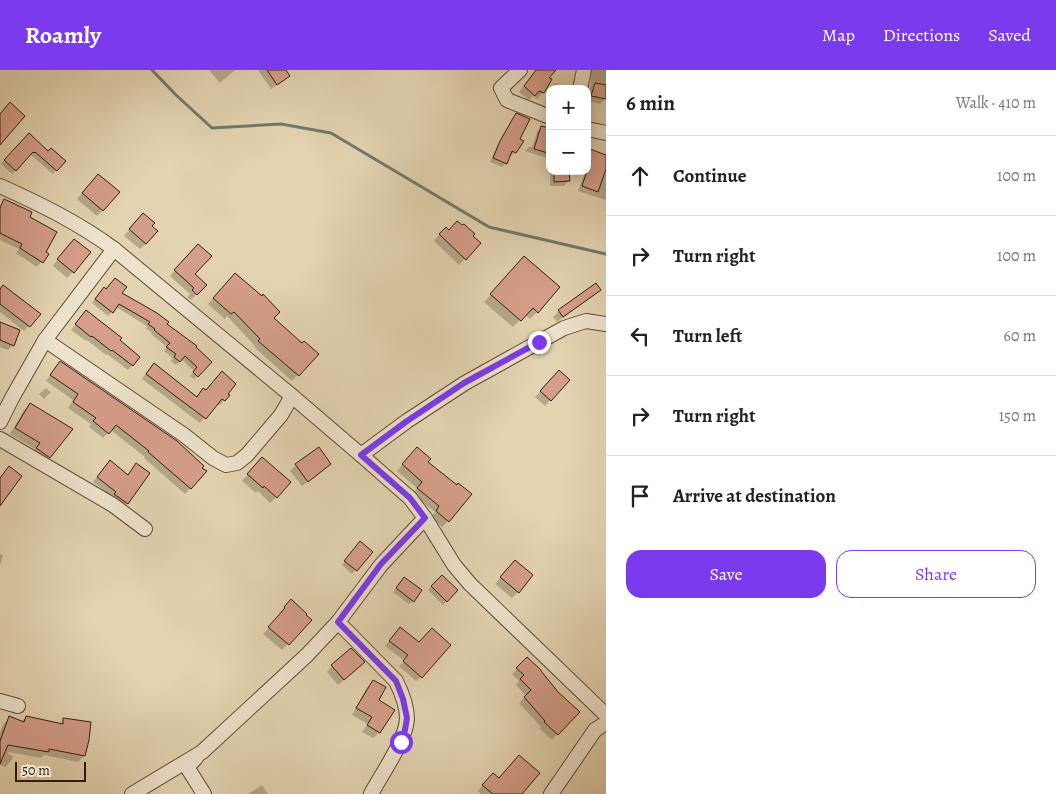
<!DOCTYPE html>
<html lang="en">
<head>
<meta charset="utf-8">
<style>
  :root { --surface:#fff; --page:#f2f2f2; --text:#222; --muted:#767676; --line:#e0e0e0; --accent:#7c3aed }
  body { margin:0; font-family:Alegreya,serif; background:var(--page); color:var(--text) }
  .controls { position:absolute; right:15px; top:15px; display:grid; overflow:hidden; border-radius:10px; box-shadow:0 2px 12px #0003 }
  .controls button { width:45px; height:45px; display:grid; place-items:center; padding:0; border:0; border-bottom:1px solid var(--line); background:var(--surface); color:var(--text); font:25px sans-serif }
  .scale { position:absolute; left:15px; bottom:12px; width:71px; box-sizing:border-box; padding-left:5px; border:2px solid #361c0f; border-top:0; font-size:14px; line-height:18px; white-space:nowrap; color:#361c0f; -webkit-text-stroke:4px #ede2cc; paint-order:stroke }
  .stop { position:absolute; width:15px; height:15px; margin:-11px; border:4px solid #7c3aed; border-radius:50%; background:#fff }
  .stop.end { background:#7c3aed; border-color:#fff; box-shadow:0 1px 5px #0008 }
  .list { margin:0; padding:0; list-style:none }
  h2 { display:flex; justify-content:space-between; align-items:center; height:65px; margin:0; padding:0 20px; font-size:21px }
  h2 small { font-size:16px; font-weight:400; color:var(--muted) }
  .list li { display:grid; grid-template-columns:32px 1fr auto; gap:15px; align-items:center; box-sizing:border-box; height:80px; padding:0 20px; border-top:1px solid var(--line) }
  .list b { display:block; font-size:19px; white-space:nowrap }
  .list em { font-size:16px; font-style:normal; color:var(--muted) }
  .actions { display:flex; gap:10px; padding:15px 20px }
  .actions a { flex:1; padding:11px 0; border:1px solid var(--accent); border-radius:15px; text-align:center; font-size:18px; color:var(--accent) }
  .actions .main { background:var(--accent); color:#fff }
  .icon { flex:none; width:28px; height:28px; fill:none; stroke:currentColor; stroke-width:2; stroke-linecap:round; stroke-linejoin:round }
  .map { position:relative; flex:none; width:606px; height:724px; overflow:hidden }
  header { display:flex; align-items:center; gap:30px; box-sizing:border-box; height:70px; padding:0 25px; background:var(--accent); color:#fff }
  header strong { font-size:24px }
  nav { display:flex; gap:28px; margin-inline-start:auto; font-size:18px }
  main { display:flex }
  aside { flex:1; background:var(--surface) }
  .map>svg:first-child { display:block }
  .shadow { fill:#0003 }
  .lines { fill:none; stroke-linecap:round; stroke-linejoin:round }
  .stream { stroke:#6f7a6d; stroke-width:3 }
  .building { fill:#d59e89; stroke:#361c0f }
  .minor-casing { stroke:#614a37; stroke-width:16 }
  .minor { stroke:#ede2cc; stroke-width:14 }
  .route { stroke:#7c3aed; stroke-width:6 }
</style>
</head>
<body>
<header>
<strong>Roamly</strong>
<nav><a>Map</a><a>Directions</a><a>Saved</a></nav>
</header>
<main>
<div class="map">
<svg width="606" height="724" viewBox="0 0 606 724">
  <rect width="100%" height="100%" fill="#e3d3b0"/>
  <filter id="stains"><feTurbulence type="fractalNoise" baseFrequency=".004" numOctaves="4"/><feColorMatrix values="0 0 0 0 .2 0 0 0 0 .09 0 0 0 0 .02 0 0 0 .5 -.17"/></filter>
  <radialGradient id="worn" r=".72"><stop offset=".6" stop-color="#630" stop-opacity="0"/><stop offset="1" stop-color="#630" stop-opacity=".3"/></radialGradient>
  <g class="shadow">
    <path d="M209 0H235L220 13Z"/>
    <path d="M258 0H284L288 6 283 11 271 19Z"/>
    <path d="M537 0H554L547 8 550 10 543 23 537 29 533 26 529 30 519 22Z"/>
    <path d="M590 0H606V25L605 29 600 34 587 31 591 15Z"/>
    <path d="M555 13 566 19H550V35L545 33 549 18Z"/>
    <path d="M517 45 518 69 515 82 511 86 509 85 506 93 502 97 490 92 497 76 513 48Z"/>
    <path d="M541 57 550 76V96V89L525 81 529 77H532L537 62Z"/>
    <path d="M29 64 48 82 64 91 53 104 31 85H29L12 104 1 94Z"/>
    <path d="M606 86V130L578 121 584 105 568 102V111L564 116H550V101H587Z"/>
    <path d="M92 111 102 140 97 146 77 129Z"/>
    <path d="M4 131 28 148 44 183 47 184 37 197 16 183 19 179 0 170V135Z"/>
    <path d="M137 150 151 157 146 174 140 179 124 166Z"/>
    <path d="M449 161 471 166 479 173 459 195 434 171 440 164Z"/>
    <path d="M68 176 73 202 67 208 53 196Z"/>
    <path d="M193 181V204L205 215 191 230 187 227 190 224 170 206Z"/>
    <path d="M517 195 537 242 530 249 525 245 513 257 484 232Z"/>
    <path d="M230 210 302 275 317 284 292 311 254 277 255 276 227 246 225 249 208 234Z"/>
    <path d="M0 217 39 244 24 261 0 242Z"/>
    <path d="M599 220 593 226 557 252 553 247 559 241Z"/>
    <path d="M100 222 120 223 166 255 210 292 194 309 190 306 194 301 181 289 176 295 171 291 173 288 164 281 167 277 151 264 152 263 146 258 147 256 116 237 108 246 92 233Z"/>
    <path d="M82 246 118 271 133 295 128 300 107 284 106 285 87 270 86 271 71 260Z"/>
    <path d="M0 253 13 275 8 280 0 277Z"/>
    <path d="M60 293 201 398 205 402 185 424 144 388 145 387 111 360 103 368 89 357 91 354 68 338 73 330 46 311 55 298Z"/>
    <path d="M149 299 196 328 199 324H226L224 330 220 335 217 333 200 353 142 309Z"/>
    <path d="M553 308 550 330 545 336 535 327Z"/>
    <path d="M46 318 51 322 44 329 39 324Z"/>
    <path d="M30 335 49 387 43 393 32 384 35 379 10 364 24 340Z"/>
    <path d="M411 384 426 392 448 451 442 457 431 447 435 442 412 424 417 418 397 401Z"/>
    <path d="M110 392 127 406 137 394 127 433 122 438 112 427 93 412Z"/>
    <path d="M257 394 276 427 270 433 258 421 256 423 242 411Z"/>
    <path d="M296 395 324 400 302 416 290 401Z"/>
    <path d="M357 477 371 482 352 504 342 495Z"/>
    <path d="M0 484 3 485 0 496Z"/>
    <path d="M509 497 518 522 512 528 495 514Z"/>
    <path d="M442 507 456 521 443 535 428 520Z"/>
    <path d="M401 512 413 531 409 534 393 522Z"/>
    <path d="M291 531 310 550 282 580 263 564 281 545 279 543Z"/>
    <path d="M395 563 419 573 421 607 416 611 399 596 405 591 385 576Z"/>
    <path d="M527 588 557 623 578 642 552 670 539 658 541 657 519 633 526 626 516 615 519 611 512 604Z"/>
    <path d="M332 596 358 598 338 615 327 602Z"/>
    <path d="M373 611 378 630 393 640 379 663 373 668 362 662 368 654 352 645 367 617Z"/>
    <path d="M26 647 59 654 64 650 84 686 78 692 44 685 41 688 8 682V684L13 686 11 691 5 697 0 695V663L3 654 10 648 21 652Z"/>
    <path d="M487 710 520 724H481L478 721Z"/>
    <path d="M262 715 268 724H248Z"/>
  </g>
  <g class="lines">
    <path class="stream" d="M152 0 176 25 212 58 281 54 331 63 489 157 606 184"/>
  </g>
  <g class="building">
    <path d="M267 0H286L290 6 277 15Z"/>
    <path d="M536 0H556L549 8 552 9 544 23 539 21 535 26 524 16Z"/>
    <path d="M595 13 606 15V29L591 26Z"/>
    <path d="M10 32 25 46 0 75V44Z"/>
    <path d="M516 43 530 49 520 69 524 71 516 83 512 81 507 94 493 88 500 71Z"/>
    <path d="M541 56 550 58V76L548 83 534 79Z"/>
    <path d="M29 63 48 81 51 78 66 91 57 101 35 82 34 83 33 82 16 101 4 90Z"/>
    <path d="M587 78 606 85V99L598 122 582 116 587 101Z"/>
    <path d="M554 101H569L570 111 554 112Z"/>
    <path d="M98 104 120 122 103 141 82 123Z"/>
    <path d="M4 129 32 142 30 147 57 162 46 182 49 184 43 193 20 178 22 174 0 163V138Z"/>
    <path d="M143 143 155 153 152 156 158 161 146 174 129 159Z"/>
    <path d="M457 151 462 155 464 154 475 164 473 166 481 173 466 190 439 164 446 157 449 160Z"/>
    <path d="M74 169 91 182 74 203 57 189Z"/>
    <path d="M198 174 212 186 195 204 207 215 197 225 192 220 194 218 174 200Z"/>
    <path d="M524 186 560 217 538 243 533 238 521 251 490 224Z"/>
    <path d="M235 203 262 226 263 224 280 242 274 248 302 273 304 271 319 284 299 306 258 271 260 269 234 242 231 244 213 228Z"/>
    <path d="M115 208 127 217 122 223 157 243 169 252 167 254 197 276 196 277 212 292 198 307 193 302 197 297 185 286 180 292 174 287 176 284 166 277 170 273 154 260 155 259 148 254 150 252 119 234 113 243 95 229 104 217 106 219Z"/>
    <path d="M596 213 601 220 563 247 558 240Z"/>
    <path d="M3 215 41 244 30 257 0 234V219Z"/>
    <path d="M86 240 122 268 120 270 140 287 133 296 112 280 111 281 92 266 91 267 75 254Z"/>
    <path d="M0 252 20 260 14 276 0 270Z"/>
    <path d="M60 291 177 371 204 396 202 398 207 401 191 419 148 382 149 381 116 355 109 364 93 351 96 348 73 332 78 324 50 305Z"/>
    <path d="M154 293 197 327 203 318 206 320 222 301 236 314 228 324 230 325 225 331 222 329 206 349 146 304Z"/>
    <path d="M559 300 570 310 551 331 540 321Z"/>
    <path d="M30 333 73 359 50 388 36 378 40 373 15 358Z"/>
    <path d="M319 377 331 394 308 412 295 394Z"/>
    <path d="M417 377 431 389 428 392 457 415 458 413 472 424 449 452 436 441 439 436 417 418 422 412 402 394Z"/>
    <path d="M262 387 291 412 277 428 264 416 263 418 247 404Z"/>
    <path d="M110 390 128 405 136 393 150 403 128 434 114 424 116 422 97 407Z"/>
    <path d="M9 396 22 406 0 436V408Z"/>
    <path d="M360 471 373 482 357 501 344 491Z"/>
    <path d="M515 490 533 505 519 523 500 507Z"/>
    <path d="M442 505 458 520 447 532 431 516Z"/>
    <path d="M404 507 422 520 414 532 396 518Z"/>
    <path d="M291 529 307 544 306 545 312 550 289 575 268 557 285 538 284 537Z"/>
    <path d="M400 557 419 572 432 558 451 575 422 608 403 591 408 585 389 571Z"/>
    <path d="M351 578 365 592 344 610 331 595Z"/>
    <path d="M527 587 541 600V601L558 622 580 642 558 665 544 652 545 651 524 627 531 620 520 609 524 605 516 598Z"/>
    <path d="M373 610 386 617 379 630 395 640 380 663 367 655 372 647 356 638Z"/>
    <path d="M9 646 24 652 26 646 63 654V648L91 652 89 670 85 686 49 679V682L8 675 0 694V671Z"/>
    <path d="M519 685 540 703 522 724H493L482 715 493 703 499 708Z"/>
  </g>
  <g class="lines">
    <g class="minor-casing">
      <g id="minor">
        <path d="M520 0 501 18 507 30 550 47"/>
        <path d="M580 19 584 0"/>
        <path d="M587 59 606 63"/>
        <path d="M0 116C40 134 79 153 114 179L292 326 361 385 410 428 425 448 454 495 470 514 606 645"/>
        <path d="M45 270 184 365 213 388 226 395 237 393 247 385 281 345 292 326"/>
        <path d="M0 352 12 328 45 270 114 179"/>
        <path d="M0 369 113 435 145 459"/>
        <path d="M361 385 407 351 465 313 564 258 586 251 606 254"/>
        <path d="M338 552 396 611C402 623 407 637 407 649 406 670 381 705 371 724"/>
        <path d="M0 631 18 636"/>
        <path d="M196 688 187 697 204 724"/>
        <path d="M132 724 202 682 307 585 338 552 381 495 425 448"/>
        <path d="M551 724 595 660 606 653"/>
      </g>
    </g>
    <use href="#minor" class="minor"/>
  </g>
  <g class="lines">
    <path class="route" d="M401 672 405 660 407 648 403 629 396 611 338 552 381 494 425 448 410 428 361 385 407 351 464 313 539 272"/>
  </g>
  <rect width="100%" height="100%" filter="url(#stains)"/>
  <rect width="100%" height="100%" fill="url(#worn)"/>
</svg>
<div class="controls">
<button>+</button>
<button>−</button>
</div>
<div class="scale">50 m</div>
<div class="stop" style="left:401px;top:672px"></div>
<div class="stop end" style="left:539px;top:272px"></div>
</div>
<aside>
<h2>6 min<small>Walk · 410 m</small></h2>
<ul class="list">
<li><svg class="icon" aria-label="ahead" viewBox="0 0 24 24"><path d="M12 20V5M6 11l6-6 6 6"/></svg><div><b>Continue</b></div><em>100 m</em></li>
<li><svg class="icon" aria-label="right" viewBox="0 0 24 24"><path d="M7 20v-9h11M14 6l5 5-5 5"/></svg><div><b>Turn right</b></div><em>100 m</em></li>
<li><svg class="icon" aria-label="left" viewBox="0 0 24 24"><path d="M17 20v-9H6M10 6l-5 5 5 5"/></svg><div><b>Turn left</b></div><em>60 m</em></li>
<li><svg class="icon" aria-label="right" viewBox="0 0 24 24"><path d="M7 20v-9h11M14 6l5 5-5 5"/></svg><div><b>Turn right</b></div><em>150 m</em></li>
<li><svg class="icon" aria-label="arrive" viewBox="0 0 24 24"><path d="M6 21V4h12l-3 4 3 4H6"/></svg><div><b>Arrive at destination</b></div></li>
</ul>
<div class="actions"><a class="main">Save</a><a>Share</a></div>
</aside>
</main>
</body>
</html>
